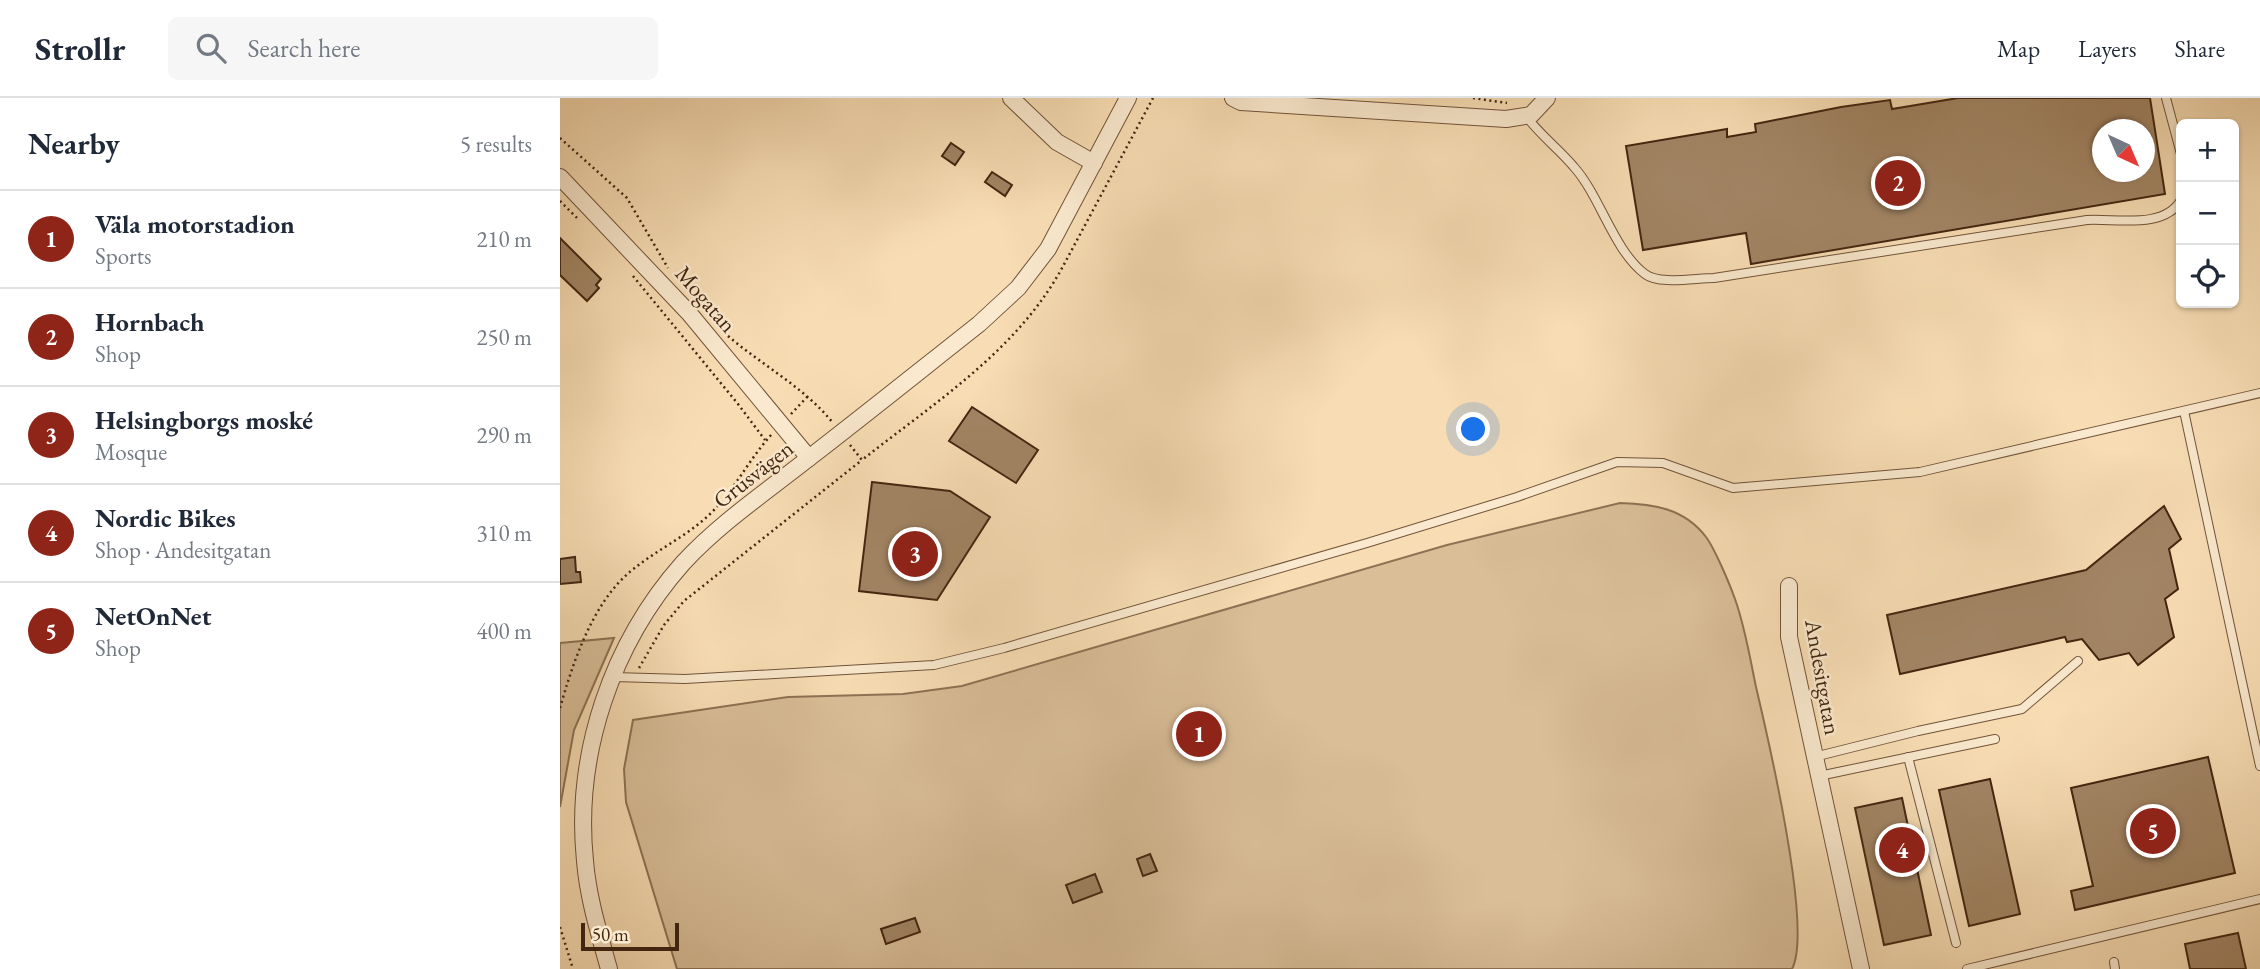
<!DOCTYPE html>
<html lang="en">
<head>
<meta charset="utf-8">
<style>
  :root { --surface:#fff; --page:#f6f6f7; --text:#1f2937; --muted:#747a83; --line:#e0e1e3; --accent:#8f2418 }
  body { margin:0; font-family:"EB Garamond",serif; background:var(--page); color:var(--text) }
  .controls { position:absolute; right:21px; top:21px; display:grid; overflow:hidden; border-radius:10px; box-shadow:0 2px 5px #0004 }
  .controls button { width:63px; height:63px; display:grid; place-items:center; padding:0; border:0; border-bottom:2px solid var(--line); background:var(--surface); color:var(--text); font:35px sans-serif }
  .compass { position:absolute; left:1532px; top:21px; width:63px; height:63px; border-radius:50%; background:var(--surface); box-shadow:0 2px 5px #0004; rotate:136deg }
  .scale { position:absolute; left:21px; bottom:18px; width:98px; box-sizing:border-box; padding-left:7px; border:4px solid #442610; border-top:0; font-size:19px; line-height:24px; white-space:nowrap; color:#442610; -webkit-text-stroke:5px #fae9ce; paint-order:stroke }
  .you { position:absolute; left:914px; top:332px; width:24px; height:24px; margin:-18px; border:5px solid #fff; border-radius:50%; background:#1a73e8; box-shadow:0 0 0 10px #1a73e833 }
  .badge { display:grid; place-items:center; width:46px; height:46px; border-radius:50%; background:var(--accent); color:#fff; font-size:23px; font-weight:700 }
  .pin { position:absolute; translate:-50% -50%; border:4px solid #fff; box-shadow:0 2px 7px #0006 }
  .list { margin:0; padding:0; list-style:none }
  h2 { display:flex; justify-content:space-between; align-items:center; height:91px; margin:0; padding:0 28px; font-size:30px }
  h2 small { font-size:23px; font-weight:400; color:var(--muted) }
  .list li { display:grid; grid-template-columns:46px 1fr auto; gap:21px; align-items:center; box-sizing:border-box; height:98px; padding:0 28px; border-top:2px solid var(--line) }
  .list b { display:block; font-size:26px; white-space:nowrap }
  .list p { margin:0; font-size:23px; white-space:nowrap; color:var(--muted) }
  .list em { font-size:23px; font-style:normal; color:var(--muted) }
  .icon { flex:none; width:38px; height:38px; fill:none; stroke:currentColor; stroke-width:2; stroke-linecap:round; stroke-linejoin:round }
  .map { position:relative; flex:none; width:1700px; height:871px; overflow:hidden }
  header { display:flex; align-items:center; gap:42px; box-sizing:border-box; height:98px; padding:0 35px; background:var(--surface); border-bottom:2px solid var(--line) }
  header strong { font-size:33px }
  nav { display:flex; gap:38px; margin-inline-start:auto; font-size:24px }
  .search { width:490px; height:63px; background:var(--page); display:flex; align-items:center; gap:18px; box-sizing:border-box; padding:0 24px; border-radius:10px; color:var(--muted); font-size:26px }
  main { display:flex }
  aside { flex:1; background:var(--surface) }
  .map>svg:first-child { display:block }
  .green { fill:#d9be98; stroke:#8e7254; stroke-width:2 }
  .building { fill:#a28565; stroke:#442610; stroke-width:2; fill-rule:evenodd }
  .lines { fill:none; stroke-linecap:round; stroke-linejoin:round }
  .service-casing { stroke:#715439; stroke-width:10 }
  .minor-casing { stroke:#715439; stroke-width:18 }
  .path { stroke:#442610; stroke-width:2.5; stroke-dasharray:2 3.5; stroke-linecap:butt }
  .service { stroke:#fae9ce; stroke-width:8 }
  .minor { stroke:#fae9ce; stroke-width:16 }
  .labels { text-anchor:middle; stroke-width:5; stroke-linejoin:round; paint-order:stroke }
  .street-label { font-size:23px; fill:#442610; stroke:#fae9ce }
</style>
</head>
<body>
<header>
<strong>Strollr</strong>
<div class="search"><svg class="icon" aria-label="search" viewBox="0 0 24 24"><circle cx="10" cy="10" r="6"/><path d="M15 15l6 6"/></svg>Search here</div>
<nav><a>Map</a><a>Layers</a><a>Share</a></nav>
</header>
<main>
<aside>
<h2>Nearby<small>5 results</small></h2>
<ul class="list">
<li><span class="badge">1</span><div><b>Väla motorstadion</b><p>Sports</p></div><em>210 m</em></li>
<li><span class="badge">2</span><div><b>Hornbach</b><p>Shop</p></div><em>250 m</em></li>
<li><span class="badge">3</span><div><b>Helsingborgs moské</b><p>Mosque</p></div><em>290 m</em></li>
<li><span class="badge">4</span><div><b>Nordic Bikes</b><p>Shop · Andesitgatan</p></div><em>310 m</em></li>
<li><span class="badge">5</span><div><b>NetOnNet</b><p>Shop</p></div><em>400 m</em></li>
</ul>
</aside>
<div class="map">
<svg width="1700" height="871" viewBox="0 0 1700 871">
  <rect width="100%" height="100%" fill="#f8ddb4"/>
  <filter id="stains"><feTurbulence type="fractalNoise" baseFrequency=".00286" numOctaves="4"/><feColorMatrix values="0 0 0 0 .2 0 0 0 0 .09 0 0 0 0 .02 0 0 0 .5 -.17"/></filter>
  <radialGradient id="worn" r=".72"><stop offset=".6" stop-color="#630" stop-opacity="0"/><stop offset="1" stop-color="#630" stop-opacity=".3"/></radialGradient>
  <g class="green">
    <path d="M1060 405C1093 406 1124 410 1146 439 1155 451 1170 487 1175 501 1185 529 1190 560 1196 589 1208 640 1253 831 1232 871H117L66 704 64 671 73 622 228 599 343 596 402 588 887 447Z"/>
    <path d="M54 540 14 632 0 709V545Z"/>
  </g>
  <g class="building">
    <path d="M1398 0H1590L1605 96 1191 166 1186 135 1083 152 1066 48 1167 31V39L1196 34 1195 26 1281 9 1330 2 1332 11ZM1543 32H1585V74H1543Z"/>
    <path d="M391 45 404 54 395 67 382 58Z"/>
    <path d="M432 74 452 87 445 98 425 84Z"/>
    <path d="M0 140 41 181 36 187 39 190 27 203 0 177Z"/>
    <path d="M412 309 478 352 456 385 389 343Z"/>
    <path d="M312 384 390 393 430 419 377 502 299 493Z"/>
    <path d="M1604 408 1621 441 1609 451 1618 491 1605 501 1614 539 1578 567 1569 555 1539 562 1522 541 1507 544 1505 539 1340 576 1327 517 1526 472Z"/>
    <path d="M15 459 16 474H20L21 484 0 486V461Z"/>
    <path d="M1648 659 1675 775 1515 812 1511 793 1533 788 1511 690Z"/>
    <path d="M1430 681 1460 816 1409 828 1379 692Z"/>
    <path d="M1342 700 1371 837 1324 847 1295 710Z"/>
    <path d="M590 756 597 773 583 778 577 761Z"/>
    <path d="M535 776 542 794 513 805 506 787Z"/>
    <path d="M355 820 360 834 326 846 321 831Z"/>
    <path d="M1678 835 1686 871H1630L1625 846Z"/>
  </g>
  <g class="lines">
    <g class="service-casing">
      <g id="service">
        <path d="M1606 0 1621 56"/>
        <path d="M966 18C980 37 999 51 1014 69 1040 98 1054 153 1085 176 1099 187 1135 180 1154 180L1527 122C1554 120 1604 132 1621 102"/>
        <path d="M1624 313 1700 668"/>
        <path d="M53 579 125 581 374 567 444 550 807 445 957 399 1057 364 1103 365 1173 390 1360 374 1700 295"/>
        <path d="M1254 659 1358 633 1462 611 1518 563"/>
        <path d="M1348 659 1396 845"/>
        <path d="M1259 678 1435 641"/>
        <path d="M1554 864 1555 871"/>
        <path d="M1407 871 1700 801"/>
      </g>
    </g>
    <g class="minor-casing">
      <g id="minor">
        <path d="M451 0 497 44 534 65"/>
        <path d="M673 0 681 4 946 21 971 17 987 0"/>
        <path d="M0 79 129 215 249 360"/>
        <path d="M1229 488V539L1301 871"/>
        <path d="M49 871C39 835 28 800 25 763 14 656 52 545 123 465 160 425 206 394 249 360 306 316 362 271 419 226L458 190 488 151 568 0"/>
      </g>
    </g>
    <g class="path">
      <path d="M913 0 947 5"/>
      <path d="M0 40 67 100 108 170"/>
      <path d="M0 103 17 120"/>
      <path d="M73 178 178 306 205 342"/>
      <path d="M168 238C203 268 244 289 273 325"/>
      <path d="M231 316 248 298"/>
      <path d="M290 347 302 362C374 305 455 254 501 172L593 0"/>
      <path d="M79 570 104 527 124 503 302 362"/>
      <path d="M0 610C13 564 33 504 71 473 96 452 126 439 150 416 174 393 189 361 212 336"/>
      <path d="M0 829 13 871"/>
    </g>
    <use href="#service" class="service"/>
    <use href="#minor" class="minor"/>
  </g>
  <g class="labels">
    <g class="street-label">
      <text transform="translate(146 201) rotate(49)" y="8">Mogatan</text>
      <text transform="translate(193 376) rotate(-38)" y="8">Grusvägen</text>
      <text transform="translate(1263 579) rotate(80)" y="8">Andesitgatan</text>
    </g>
  </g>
  <rect width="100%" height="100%" filter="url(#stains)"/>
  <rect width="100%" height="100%" fill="url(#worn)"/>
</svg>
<div class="controls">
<button>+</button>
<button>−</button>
<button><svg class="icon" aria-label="locate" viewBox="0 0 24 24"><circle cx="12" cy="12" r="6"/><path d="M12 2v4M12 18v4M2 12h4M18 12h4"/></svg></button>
</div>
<svg class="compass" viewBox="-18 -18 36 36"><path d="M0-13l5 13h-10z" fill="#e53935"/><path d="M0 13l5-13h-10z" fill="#747a83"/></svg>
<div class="scale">50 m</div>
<div class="you"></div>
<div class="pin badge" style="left:639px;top:636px">1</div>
<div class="pin badge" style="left:1338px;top:85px">2</div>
<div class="pin badge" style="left:355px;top:456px">3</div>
<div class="pin badge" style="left:1342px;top:752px">4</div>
<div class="pin badge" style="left:1593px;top:733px">5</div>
</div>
</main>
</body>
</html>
